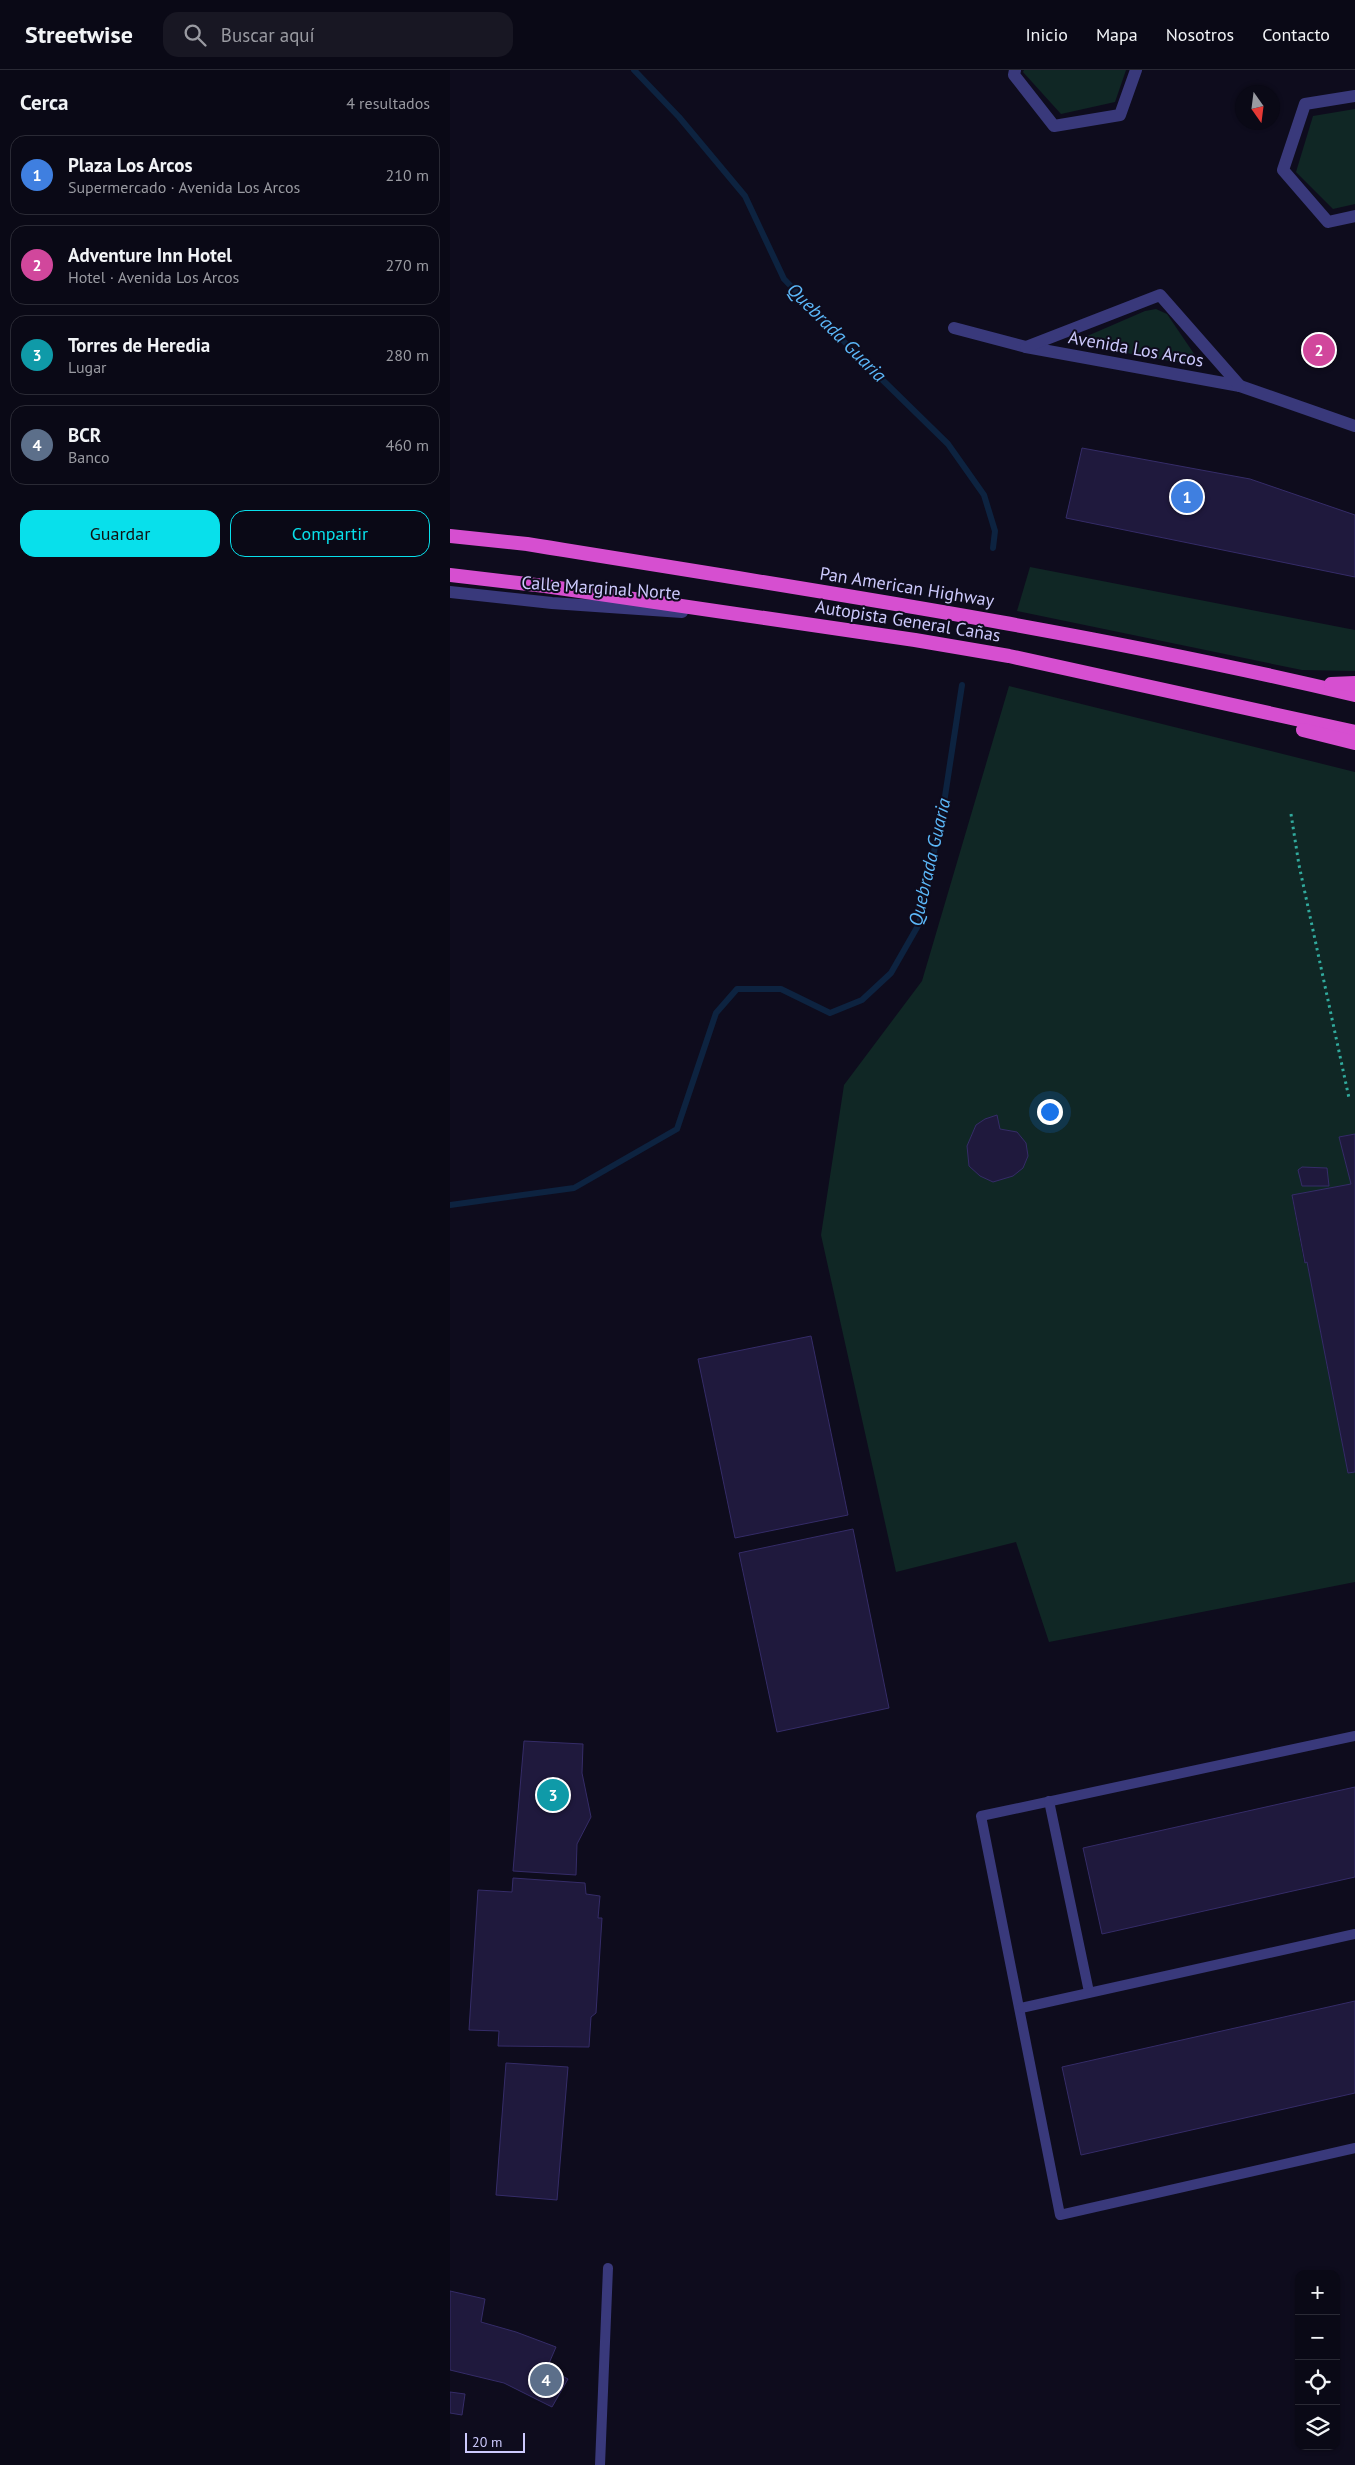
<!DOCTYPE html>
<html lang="es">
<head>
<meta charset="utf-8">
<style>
  :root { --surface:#0a0916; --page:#181723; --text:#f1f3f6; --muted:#999aa1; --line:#2a2a35; --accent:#08e0eb }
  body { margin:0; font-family:"PT Sans",sans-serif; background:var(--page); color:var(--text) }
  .controls { position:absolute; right:15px; bottom:15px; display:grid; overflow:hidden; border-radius:10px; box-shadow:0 1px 4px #0004 }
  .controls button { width:45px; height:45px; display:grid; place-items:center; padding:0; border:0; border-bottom:1px solid var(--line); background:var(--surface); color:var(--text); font:25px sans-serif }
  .compass { position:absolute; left:785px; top:15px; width:45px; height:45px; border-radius:50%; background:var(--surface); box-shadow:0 1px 4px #0004; rotate:166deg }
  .scale { position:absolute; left:15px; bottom:12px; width:60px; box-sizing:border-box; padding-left:5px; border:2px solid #cdcafd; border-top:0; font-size:14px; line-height:18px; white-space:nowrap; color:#cdcafd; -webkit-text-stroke:4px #0e0c1d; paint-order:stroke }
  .you { position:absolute; left:599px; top:1041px; width:18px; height:18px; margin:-12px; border:4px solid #fff; border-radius:50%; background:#1a73e8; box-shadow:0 0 0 8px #1a73e833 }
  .badge { display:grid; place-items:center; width:32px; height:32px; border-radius:50%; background:var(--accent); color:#fff; font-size:16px; font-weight:700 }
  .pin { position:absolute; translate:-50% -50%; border:2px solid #fff; box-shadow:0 1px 5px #0006 }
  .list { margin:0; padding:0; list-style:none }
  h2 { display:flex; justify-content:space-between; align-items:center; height:65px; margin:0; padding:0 20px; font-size:21px }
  h2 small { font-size:16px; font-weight:400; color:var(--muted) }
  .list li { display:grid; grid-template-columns:32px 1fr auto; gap:15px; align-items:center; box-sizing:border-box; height:80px; margin:0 10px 10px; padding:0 10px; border:1px solid var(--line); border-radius:15px }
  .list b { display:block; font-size:19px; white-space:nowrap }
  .list p { margin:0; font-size:16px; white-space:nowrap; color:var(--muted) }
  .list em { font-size:16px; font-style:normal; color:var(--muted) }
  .actions { display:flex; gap:10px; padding:15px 20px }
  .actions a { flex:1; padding:11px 0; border:1px solid var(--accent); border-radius:15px; text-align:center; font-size:18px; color:var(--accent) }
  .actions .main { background:var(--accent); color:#111 }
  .icon { flex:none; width:28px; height:28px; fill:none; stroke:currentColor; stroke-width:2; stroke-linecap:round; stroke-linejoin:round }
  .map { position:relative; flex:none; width:905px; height:2395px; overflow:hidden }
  header { display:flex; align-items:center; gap:30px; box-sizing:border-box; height:70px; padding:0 25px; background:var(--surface); border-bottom:1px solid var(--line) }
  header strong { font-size:24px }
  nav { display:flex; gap:28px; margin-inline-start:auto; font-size:18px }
  .search { width:350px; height:45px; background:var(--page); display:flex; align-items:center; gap:12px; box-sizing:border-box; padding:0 18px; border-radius:15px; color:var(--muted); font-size:19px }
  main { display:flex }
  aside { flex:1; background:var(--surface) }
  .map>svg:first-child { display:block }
  .green { fill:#102725 }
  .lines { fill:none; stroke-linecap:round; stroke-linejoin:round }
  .stream { stroke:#0d2340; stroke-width:6 }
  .building { fill:#1f193d; stroke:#352c68 }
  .path { stroke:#31aa9d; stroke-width:3; stroke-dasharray:2.5 4; stroke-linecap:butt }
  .service { stroke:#39397b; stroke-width:10 }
  .minor { stroke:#39397b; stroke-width:12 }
  .trunk { stroke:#d64fd0; stroke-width:14 }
  .labels { text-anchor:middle; stroke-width:4; stroke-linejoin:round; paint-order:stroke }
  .street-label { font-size:18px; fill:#cdcafd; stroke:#0e0c1d }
  .water-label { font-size:19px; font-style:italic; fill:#5cb8f9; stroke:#0e0c1d }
</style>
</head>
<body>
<header>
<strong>Streetwise</strong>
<div class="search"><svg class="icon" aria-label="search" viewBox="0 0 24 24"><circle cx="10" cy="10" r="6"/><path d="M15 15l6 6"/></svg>Buscar aquí</div>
<nav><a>Inicio</a><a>Mapa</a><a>Nosotros</a><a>Contacto</a></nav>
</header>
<main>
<aside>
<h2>Cerca<small>4 resultados</small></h2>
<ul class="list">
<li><span class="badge" style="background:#3f7fe0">1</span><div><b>Plaza Los Arcos</b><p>Supermercado · Avenida Los Arcos</p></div><em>210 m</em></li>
<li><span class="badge" style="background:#d1479c">2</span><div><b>Adventure Inn Hotel</b><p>Hotel · Avenida Los Arcos</p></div><em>270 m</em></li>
<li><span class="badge" style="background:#0f9aa8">3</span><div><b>Torres de Heredia</b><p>Lugar</p></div><em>280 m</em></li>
<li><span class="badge" style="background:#5c6f8a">4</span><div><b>BCR</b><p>Banco</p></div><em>460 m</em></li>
</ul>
<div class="actions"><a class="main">Guardar</a><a>Compartir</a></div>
</aside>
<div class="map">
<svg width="905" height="2395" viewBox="0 0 905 2395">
  <rect width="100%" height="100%" fill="#0e0c1d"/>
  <g class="green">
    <path d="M574 0H676L665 32 611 44 573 2Z"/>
    <path d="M905 39V134L883 139 846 102 863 46Z"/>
    <path d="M706 239 717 244 753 297 621 273 695 241Z"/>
    <path d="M580 497 905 560V601L852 600 567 541Z"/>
    <path d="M559 616 905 702V1064L889 1067 901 1114 842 1126 854 1192H857L898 1403 905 1402V1512L599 1572 566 1472 446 1502 371 1165 394 1015 472 911Z"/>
  </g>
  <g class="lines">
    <g class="stream">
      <path d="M184 0 229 47 295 126 334 209 405 283 498 374 534 425 545 461 543 478"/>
      <path d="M0 1135 124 1118 227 1059 266 943 287 919H331L380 943 412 930 441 903 469 854 494 733 512 615"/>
    </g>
  </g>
  <g class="building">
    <path d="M632 378 800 409 905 445V507L616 448Z"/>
    <path d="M547 1045 550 1059 567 1062 576 1073 578 1086 573 1098 563 1106 543 1112 530 1106 519 1096 517 1076 526 1055 535 1049Z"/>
    <path d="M905 1064V1402L898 1403 857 1192 855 1193 842 1125 901 1114 889 1067Z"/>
    <path d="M852 1097 877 1098 879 1116H852L848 1100Z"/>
    <path d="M361 1266 398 1445 285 1468 248 1289Z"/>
    <path d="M403 1459 439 1638 327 1662 289 1483Z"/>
    <path d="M74 1671 133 1674 132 1703 141 1747 127 1774 126 1805 63 1801Z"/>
    <path d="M905 1717V1807L652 1864 633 1778Z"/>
    <path d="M63 1808 135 1813 136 1824 150 1826 148 1848H152L146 1943 141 1947 139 1977 48 1976 49 1961 19 1960 28 1820 62 1822Z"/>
    <path d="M905 1931V2023L631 2085 612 1997Z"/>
    <path d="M56 1993 118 1997 107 2130 46 2125Z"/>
    <path d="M0 2221 35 2229 31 2252 66 2262 106 2277 97 2298 118 2309 102 2337 54 2313 0 2300Z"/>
    <path d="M0 2322 15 2324 12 2345 0 2343Z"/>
  </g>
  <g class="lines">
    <path class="path" d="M841 744 849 795 899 1028"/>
    <g class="service">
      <path d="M905 1666 531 1746 610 2145 905 2078"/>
      <path d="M599 1731 639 1922"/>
      <path d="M571 1938 905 1864"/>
      <path d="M150 2395 158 2198"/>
    </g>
    <g class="minor">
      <path d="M565 0 564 5 604 56 670 45 686 0"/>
      <path d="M905 26 855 34 833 100 878 152 905 146"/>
      <path d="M504 258 576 277 790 316 905 356"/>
      <path d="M576 277 710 225 790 316"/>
      <path d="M0 522 102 533 232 542"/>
    </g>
    <g class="trunk">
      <path d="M0 466 77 474C354 519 632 560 905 625"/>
      <path d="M0 505 95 516 465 570 559 586 905 662"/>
      <path d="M881 614 905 613"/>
      <path d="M853 660 905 673"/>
    </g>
  </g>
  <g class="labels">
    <g class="street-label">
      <text transform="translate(686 279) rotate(10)" y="6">Avenida Los Arcos</text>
      <text transform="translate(457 517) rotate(9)" y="6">Pan American Highway</text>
      <text transform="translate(151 518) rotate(4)" y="6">Calle Marginal Norte</text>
      <text transform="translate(458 551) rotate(9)" y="6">Autopista General Cañas</text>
    </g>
    <g class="water-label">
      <text transform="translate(387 262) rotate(45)" y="7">Quebrada Guaria</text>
      <text transform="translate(479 792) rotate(-77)" y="7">Quebrada Guaria</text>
    </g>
  </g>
</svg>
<div class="controls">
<button>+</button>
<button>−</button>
<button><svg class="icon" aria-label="locate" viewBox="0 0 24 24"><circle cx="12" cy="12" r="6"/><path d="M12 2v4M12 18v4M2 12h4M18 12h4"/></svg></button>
<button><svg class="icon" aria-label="layers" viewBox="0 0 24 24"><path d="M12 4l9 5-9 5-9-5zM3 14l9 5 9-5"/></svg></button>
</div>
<svg class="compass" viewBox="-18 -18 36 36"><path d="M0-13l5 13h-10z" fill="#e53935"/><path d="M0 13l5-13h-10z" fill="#999aa1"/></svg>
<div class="scale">20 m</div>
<div class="you"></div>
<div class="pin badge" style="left:737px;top:427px;background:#3f7fe0">1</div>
<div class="pin badge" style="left:869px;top:280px;background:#d1479c">2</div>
<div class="pin badge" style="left:103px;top:1725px;background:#0f9aa8">3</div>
<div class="pin badge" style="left:96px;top:2310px;background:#5c6f8a">4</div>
</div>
</main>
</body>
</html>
